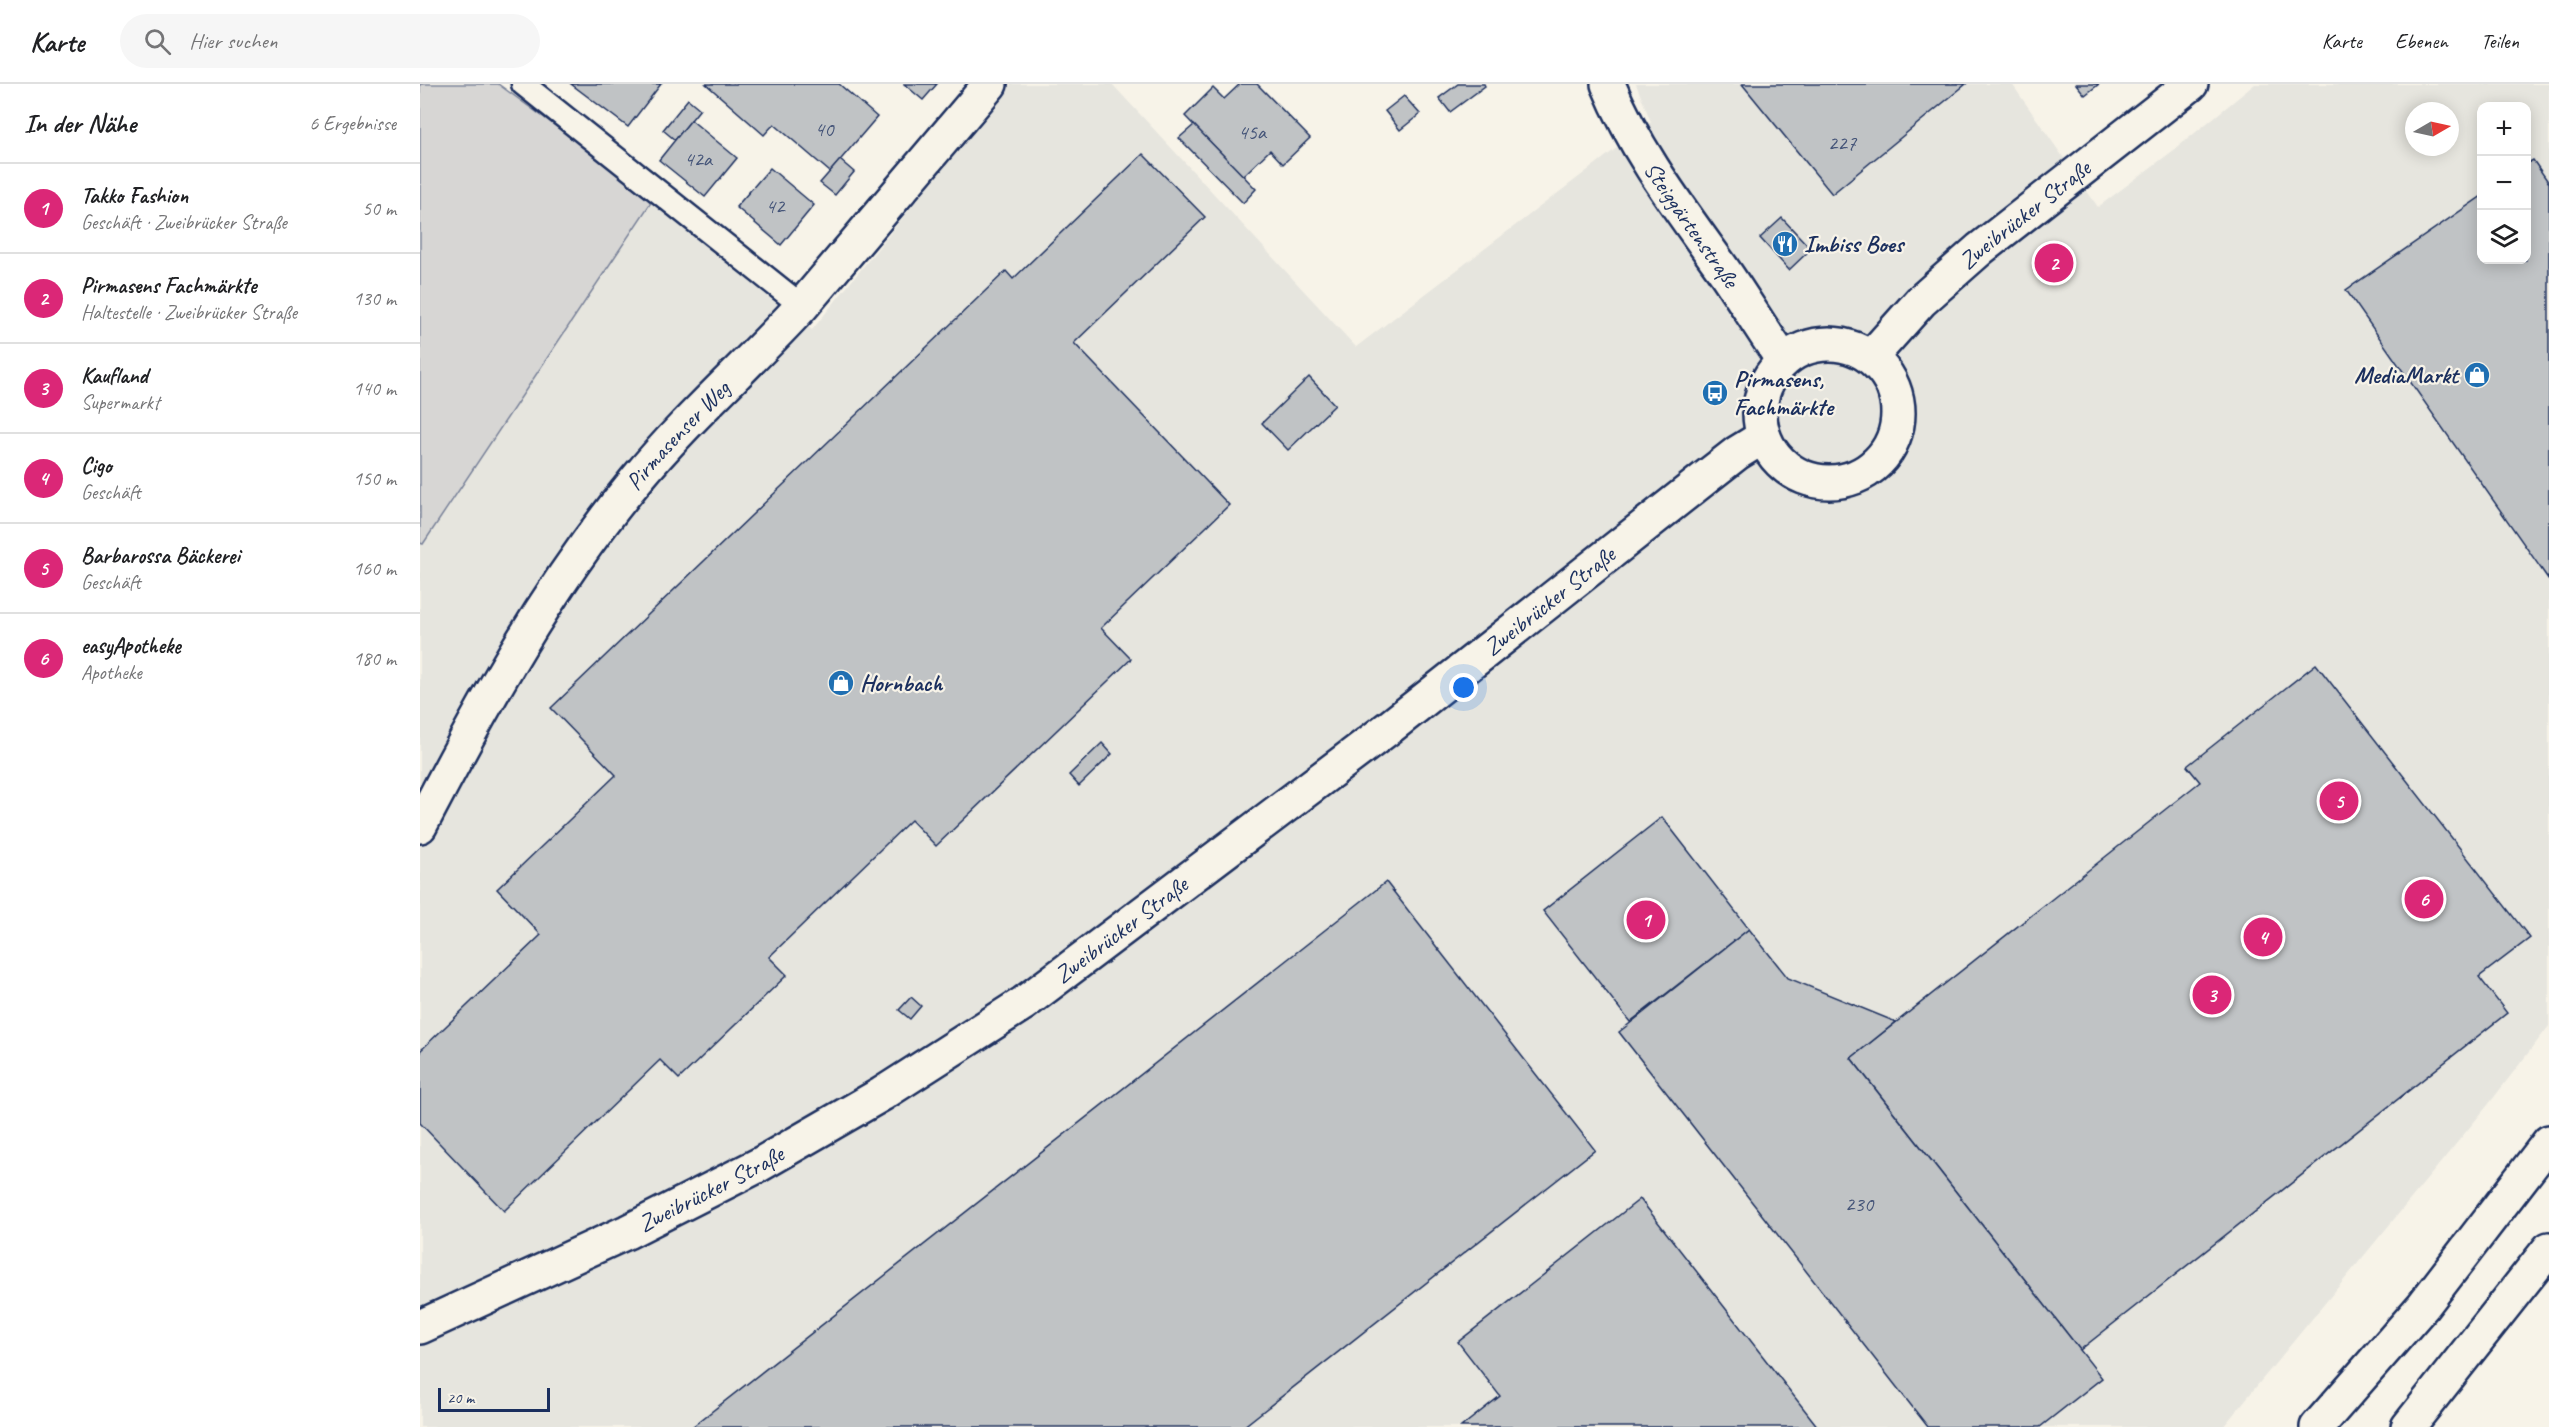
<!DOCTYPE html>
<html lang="de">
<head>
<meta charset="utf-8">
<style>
  :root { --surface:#fff; --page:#f6f6f6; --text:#202124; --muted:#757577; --line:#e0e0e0; --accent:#db2777 }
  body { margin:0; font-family:Caveat,sans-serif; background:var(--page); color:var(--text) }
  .controls { position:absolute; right:18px; top:18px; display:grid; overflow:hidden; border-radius:12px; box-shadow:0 3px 15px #0003 }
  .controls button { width:54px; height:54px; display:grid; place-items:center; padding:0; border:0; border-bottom:2px solid var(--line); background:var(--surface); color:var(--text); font:30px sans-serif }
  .compass { position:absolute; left:1985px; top:18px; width:54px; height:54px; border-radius:50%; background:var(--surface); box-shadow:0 3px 15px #0003; rotate:81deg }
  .scale { position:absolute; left:18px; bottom:15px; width:112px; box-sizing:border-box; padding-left:6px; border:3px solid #1b2f5e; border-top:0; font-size:16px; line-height:21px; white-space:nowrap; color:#1b2f5e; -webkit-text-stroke:4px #f7f3e8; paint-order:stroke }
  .you { position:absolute; left:1044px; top:604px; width:21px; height:21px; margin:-15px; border:4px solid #fff; border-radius:50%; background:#1a73e8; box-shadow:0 0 0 9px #1a73e833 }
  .badge { display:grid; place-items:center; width:39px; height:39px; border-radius:50%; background:var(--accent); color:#fff; font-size:20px; font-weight:700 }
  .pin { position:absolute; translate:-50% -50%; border:3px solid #fff; box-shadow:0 2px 6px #0006 }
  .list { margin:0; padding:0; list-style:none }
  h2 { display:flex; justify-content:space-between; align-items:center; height:78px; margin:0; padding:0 24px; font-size:26px }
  h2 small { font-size:20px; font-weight:400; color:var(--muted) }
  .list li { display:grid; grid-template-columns:39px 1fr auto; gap:18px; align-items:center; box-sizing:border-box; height:90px; padding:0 24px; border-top:2px solid var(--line) }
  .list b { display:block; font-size:22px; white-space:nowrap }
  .list p { margin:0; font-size:20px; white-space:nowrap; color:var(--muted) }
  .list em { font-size:20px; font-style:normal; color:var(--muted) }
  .icon { flex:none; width:33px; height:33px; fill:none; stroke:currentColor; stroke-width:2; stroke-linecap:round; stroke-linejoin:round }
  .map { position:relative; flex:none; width:2129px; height:1343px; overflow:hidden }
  header { display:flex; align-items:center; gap:36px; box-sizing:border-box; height:84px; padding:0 30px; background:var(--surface); border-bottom:2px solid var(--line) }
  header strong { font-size:28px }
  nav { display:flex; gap:33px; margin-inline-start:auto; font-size:21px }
  .search { width:420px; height:54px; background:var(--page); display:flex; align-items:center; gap:15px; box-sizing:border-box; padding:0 21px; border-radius:33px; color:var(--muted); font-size:22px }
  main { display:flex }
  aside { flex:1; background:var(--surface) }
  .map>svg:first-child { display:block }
  .built { fill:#e6e5de; fill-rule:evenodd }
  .green { fill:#d7d6d4; stroke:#798299; stroke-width:1.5 }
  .building { fill:#c0c3c5; stroke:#1b2f5e; stroke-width:1.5 }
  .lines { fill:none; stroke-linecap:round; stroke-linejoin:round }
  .service-casing { stroke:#1b2f5e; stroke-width:27 }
  .minor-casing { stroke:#1b2f5e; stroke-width:38 }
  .tertiary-casing { stroke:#1b2f5e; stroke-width:38 }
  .trunk-casing { stroke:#1b2f5e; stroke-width:38 }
  .service { stroke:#f7f3e8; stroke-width:22 }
  .minor { stroke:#f7f3e8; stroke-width:33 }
  .tertiary { stroke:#f7f3e8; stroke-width:33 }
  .trunk { stroke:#f7f3e8; stroke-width:33 }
  .labels { text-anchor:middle; stroke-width:4.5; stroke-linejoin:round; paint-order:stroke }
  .number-label { font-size:21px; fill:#445478 }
  .street-label { font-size:24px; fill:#1b2f5e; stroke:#f7f3e8 }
  .poi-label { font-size:24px; font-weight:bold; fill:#1b2f5e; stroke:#f7f3e8; text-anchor:start }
</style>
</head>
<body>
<header>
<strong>Karte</strong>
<div class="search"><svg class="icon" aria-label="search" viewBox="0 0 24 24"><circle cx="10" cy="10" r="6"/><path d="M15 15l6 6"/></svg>Hier suchen</div>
<nav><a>Karte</a><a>Ebenen</a><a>Teilen</a></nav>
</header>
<main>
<aside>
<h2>In der Nähe<small>6 Ergebnisse</small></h2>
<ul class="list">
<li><span class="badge">1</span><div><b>Takko Fashion</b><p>Geschäft · Zweibrücker Straße</p></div><em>50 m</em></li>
<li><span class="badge">2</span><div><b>Pirmasens Fachmärkte</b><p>Haltestelle · Zweibrücker Straße</p></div><em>130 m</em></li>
<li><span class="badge">3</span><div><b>Kaufland</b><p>Supermarkt</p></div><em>140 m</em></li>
<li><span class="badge">4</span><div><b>Cigo</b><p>Geschäft</p></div><em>150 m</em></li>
<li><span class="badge">5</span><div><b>Barbarossa Bäckerei</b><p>Geschäft</p></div><em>160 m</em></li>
<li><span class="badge">6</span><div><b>easyApotheke</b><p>Apotheke</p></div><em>180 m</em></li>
</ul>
</aside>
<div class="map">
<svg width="2129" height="1343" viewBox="0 0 2129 1343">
  <rect width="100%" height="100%" fill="#f7f3e8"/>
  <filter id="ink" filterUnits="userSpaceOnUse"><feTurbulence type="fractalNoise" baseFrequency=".0167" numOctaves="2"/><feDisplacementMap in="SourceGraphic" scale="12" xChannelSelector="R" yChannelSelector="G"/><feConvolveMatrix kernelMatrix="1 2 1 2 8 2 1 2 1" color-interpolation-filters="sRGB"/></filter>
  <g filter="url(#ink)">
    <path class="built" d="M591 0H692L936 263 1231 38 1216 0H1592L1678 123 1754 66 1835 0H2129V942L2068 1021 1803 1343H0V459L3 460 234 114 355 212 392 246ZM2062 22H2106V176H2062ZM1994 27H2030V63H1994Z"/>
    <path class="green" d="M0 0H78L234 114 3 460 0 459Z"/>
    <g class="building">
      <path d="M151 0H241L208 43Z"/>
      <path d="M286 0H419L457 33 410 88 354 40 344 51Z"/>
      <path d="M484 0H517L503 16Z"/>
      <path d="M820 0H837L890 54 863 80 850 66 823 92 765 32 793 4 804 15Z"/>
      <path d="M1038 0H1064L1065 2 1030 28 1019 14Z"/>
      <path d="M1322 0H1546L1412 110Z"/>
      <path d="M1656 0H1679L1665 11Z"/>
      <path d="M984 12 1000 30 980 46 965 27Z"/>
      <path d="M268 15 280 25 255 56 243 46Z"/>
      <path d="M271 36 317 74 285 113 239 76Z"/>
      <path d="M774 41 836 105 823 119 759 54Z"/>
      <path d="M723 70 785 133 654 259 809 421 681 544 711 575 516 762 491 736 349 873 367 891 259 995 240 976 84 1127 0 1039V967L121 851 77 805 196 691 131 624 586 187 593 195Z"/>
      <path d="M420 76 434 88 415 111 400 99Z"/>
      <path d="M2113 76 2129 99V496L1926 206 2062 112V176H2106V80Z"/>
      <path d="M350 84 394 121 361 161 316 123Z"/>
      <path d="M1362 134 1391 165 1369 186 1340 154Z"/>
      <path d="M889 293 915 321 868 366 842 339Z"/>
      <path d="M1896 580 2110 854 2059 893 2087 929 1660 1266 1431 974 1780 698 1767 682Z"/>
      <path d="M682 659 692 670 659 702 649 691Z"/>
      <path d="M1242 733 1329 845 1210 938 1123 827Z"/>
      <path d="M966 798 1175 1066 823 1343H272Z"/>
      <path d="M1329 845 1368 894 1476 938 1431 974 1682 1294 1620 1343H1508L1199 948Z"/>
      <path d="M491 913 501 922 490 935 479 926Z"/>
      <path d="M1220 1115 1398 1343H1041L1080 1312 1038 1258Z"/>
    </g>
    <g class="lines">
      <g class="service-casing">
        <path id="service" d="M103 0 382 222"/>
      </g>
      <g class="minor-casing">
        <g id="minor">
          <path id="s1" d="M1188 0C1216 68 1260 125 1302 184 1323 214 1342 246 1363 276"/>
          <path id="s2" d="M0 742C63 621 128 502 216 396 267 334 328 281 382 222L570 0"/>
        </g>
      </g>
      <g class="tertiary-casing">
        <g id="tertiary">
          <circle cx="1409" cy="329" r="69"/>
          <path id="s3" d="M1451 273 1501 217 1560 165 1771 0"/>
          <path id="s4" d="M0 1243 207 1148 339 1081 462 1010 604 919 970 643 1285 394 1317 369 1343 353"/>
        </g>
      </g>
      <g class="trunk-casing">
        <g id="trunk">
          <path d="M1897 1343 2003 1222 2129 1058"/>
          <path d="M1988 1343 2129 1165"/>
        </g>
      </g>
      <use href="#service" class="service"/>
      <use href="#minor" class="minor"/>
      <use href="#tertiary" class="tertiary"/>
      <use href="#trunk" class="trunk"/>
    </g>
  </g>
  <defs>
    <g id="restaurant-disc" transform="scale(1.35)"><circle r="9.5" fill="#1f6fb2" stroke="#f7f3e8"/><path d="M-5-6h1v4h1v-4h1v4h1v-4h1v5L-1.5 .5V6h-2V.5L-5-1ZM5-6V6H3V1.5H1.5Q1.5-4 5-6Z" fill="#fff"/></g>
    <g id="shop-disc" transform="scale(1.35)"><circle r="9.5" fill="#1f6fb2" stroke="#f7f3e8"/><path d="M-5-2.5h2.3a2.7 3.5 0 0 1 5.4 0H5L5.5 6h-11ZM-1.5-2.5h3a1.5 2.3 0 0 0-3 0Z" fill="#fff"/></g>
    <g id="bus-disc" transform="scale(1.35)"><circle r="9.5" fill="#1f6fb2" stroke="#f7f3e8"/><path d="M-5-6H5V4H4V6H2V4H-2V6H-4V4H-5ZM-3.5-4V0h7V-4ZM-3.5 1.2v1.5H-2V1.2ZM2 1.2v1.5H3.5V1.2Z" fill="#fff"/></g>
  </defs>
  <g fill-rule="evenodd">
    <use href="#restaurant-disc" x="1365" y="160"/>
    <use href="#shop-disc" x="2057" y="291"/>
    <use href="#bus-disc" x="1295" y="309"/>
    <use href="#shop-disc" x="421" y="599"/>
  </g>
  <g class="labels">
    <g class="number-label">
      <text x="404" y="52">40</text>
      <text x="832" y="55">45a</text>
      <text x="1422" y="66">227</text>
      <text x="278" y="82">42a</text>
      <text x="355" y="129">42</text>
      <text x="1439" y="1127">230</text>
    </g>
    <g class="street-label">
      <text dy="8" stroke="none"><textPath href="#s3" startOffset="210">Zweibrücker Straße</textPath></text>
      <text dy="8" stroke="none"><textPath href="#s1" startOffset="164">Steiggärtenstraße</textPath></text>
      <text dy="8" stroke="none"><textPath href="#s2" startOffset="470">Pirmasenser Weg</textPath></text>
      <text dy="8" stroke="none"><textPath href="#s4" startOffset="1348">Zweibrücker Straße</textPath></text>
      <text dy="8" stroke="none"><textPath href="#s4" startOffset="808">Zweibrücker Straße</textPath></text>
      <text dy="8" stroke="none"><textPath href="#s4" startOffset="322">Zweibrücker Straße</textPath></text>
    </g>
    <g class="poi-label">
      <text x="1384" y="168">Imbiss Boes</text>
      <text x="2038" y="299" text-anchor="end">MediaMarkt</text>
      <text x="1314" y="303">Pirmasens,<tspan x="1314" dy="28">Fachmärkte</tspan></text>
      <text x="440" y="607">Hornbach</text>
    </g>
  </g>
</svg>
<div class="controls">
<button>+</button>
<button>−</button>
<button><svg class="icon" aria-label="layers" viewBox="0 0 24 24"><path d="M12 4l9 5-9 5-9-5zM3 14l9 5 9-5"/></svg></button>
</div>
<svg class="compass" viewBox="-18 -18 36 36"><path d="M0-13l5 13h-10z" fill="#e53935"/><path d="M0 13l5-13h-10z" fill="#757577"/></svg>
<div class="scale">20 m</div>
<div class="you"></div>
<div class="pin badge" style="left:1226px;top:836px">1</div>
<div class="pin badge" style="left:1634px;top:179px">2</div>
<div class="pin badge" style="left:1792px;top:911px">3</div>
<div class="pin badge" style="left:1843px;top:853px">4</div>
<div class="pin badge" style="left:1919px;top:717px">5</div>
<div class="pin badge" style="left:2004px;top:815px">6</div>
</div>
</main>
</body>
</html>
